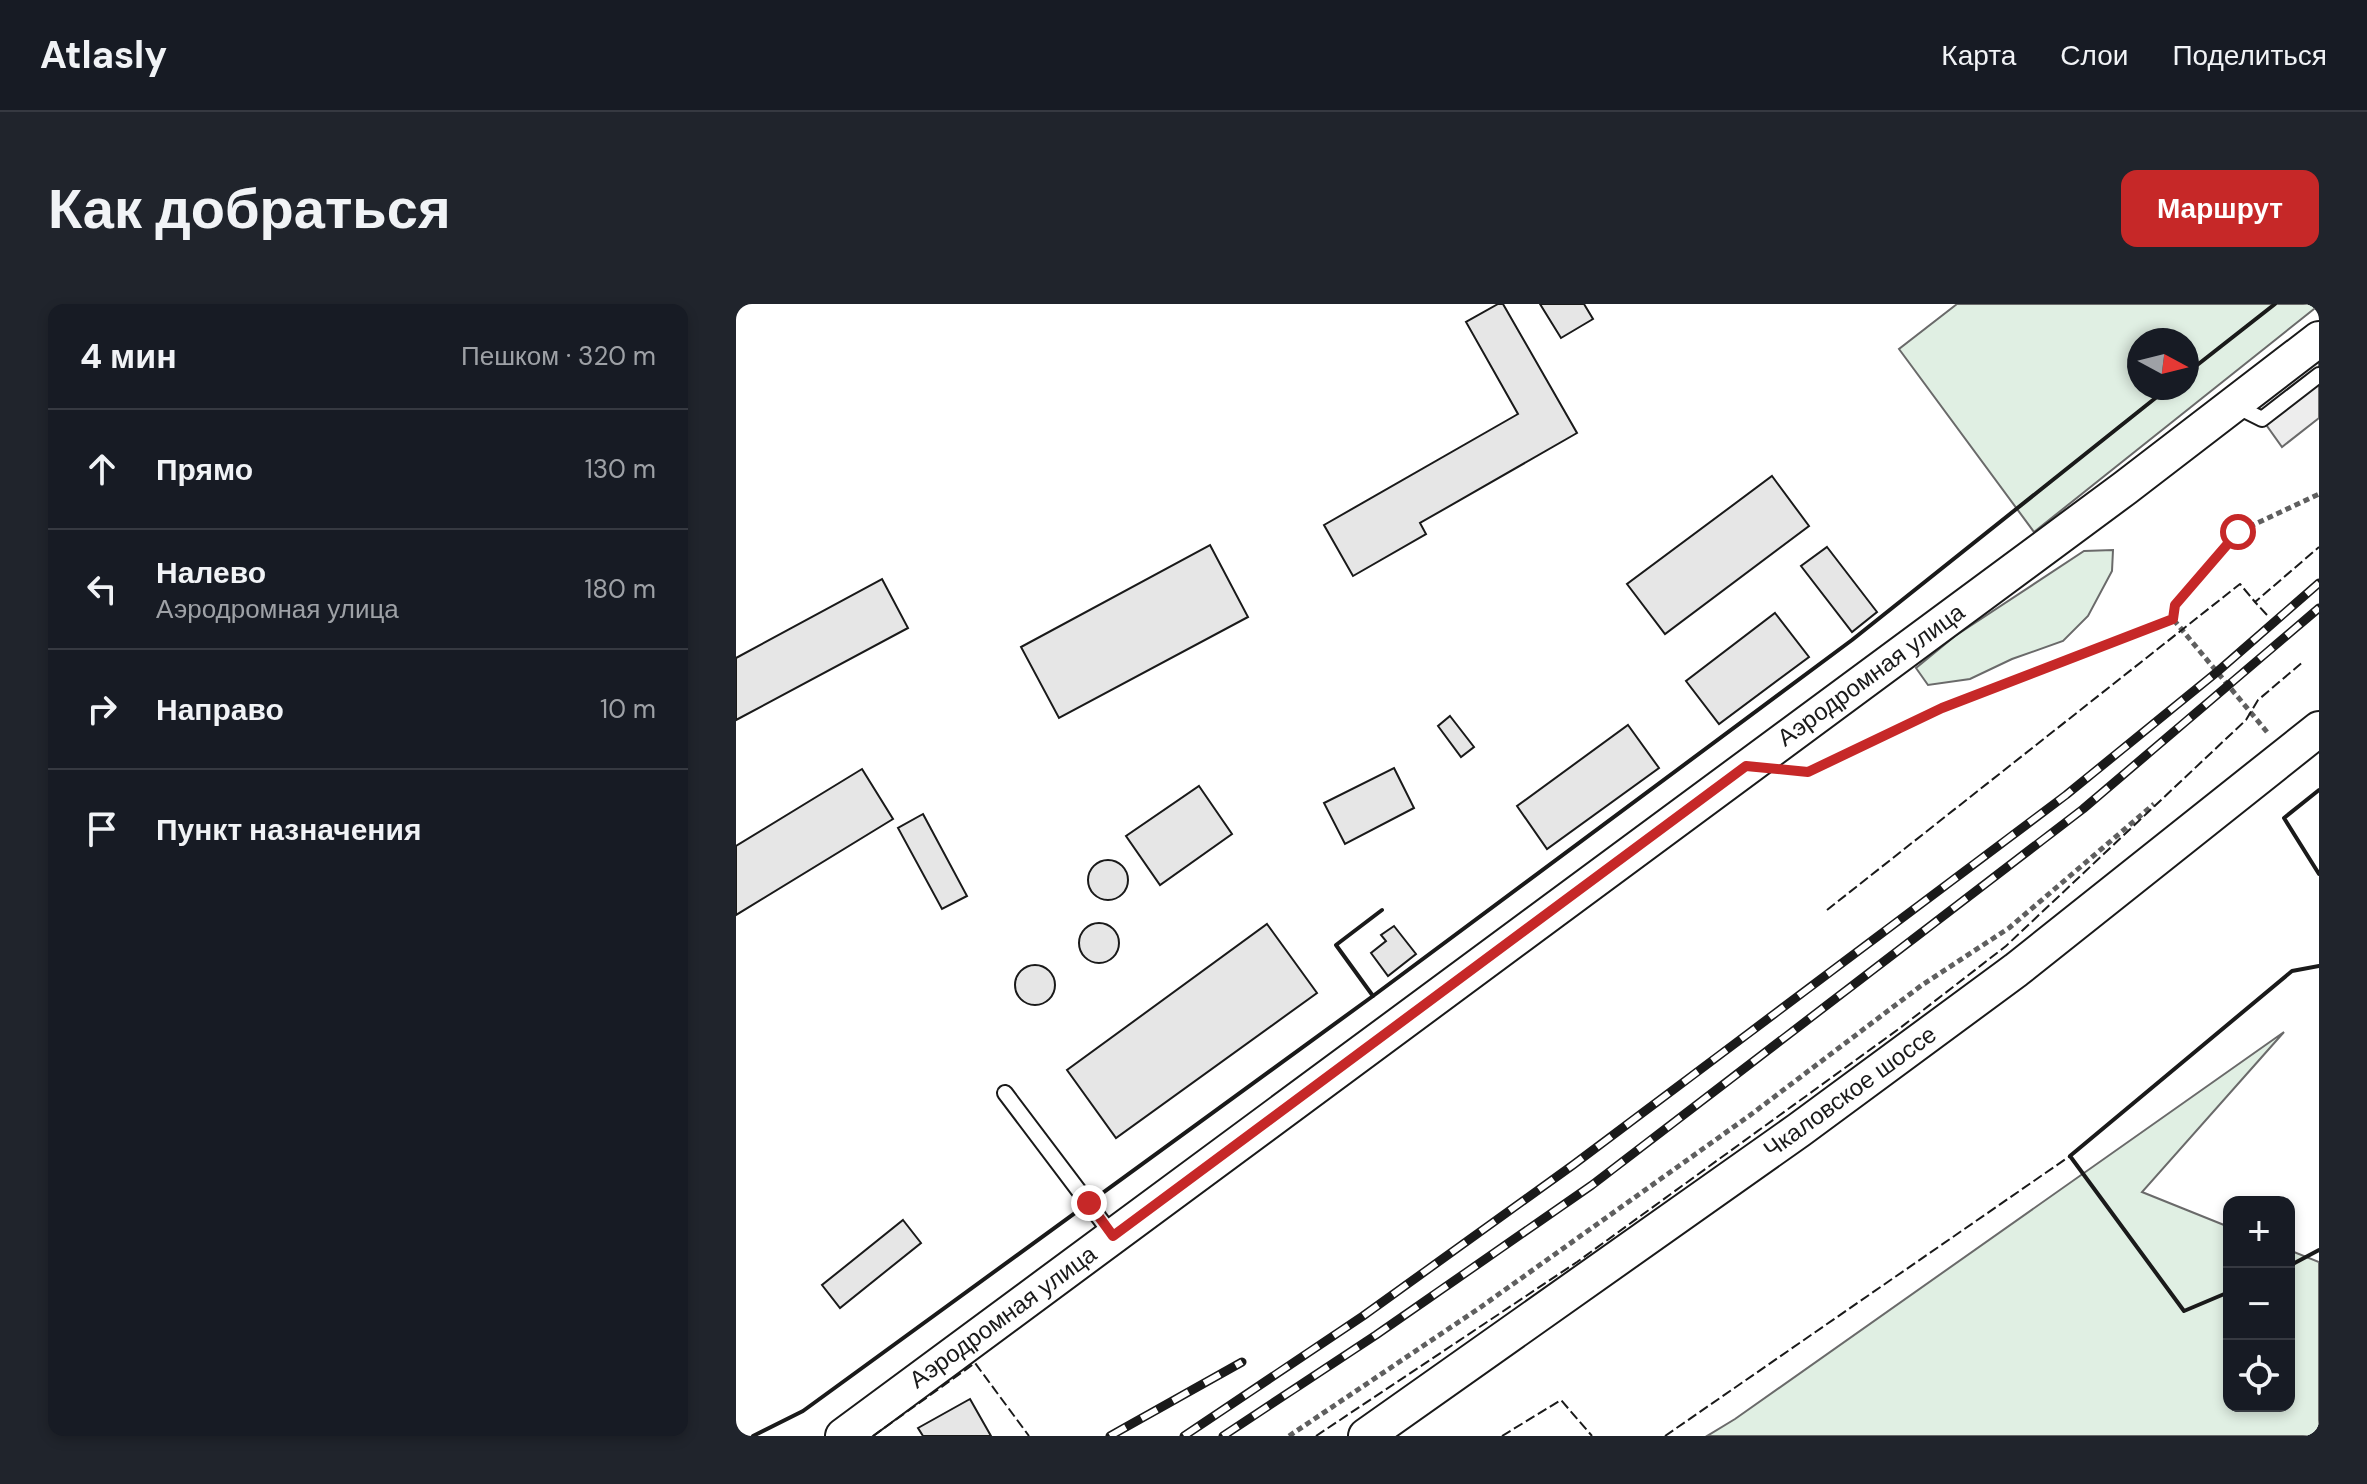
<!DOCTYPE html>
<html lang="ru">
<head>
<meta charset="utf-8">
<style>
  :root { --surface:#171b24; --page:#20242c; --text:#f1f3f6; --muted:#9ea1a6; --line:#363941; --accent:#c62828 }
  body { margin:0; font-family:"DM Sans",sans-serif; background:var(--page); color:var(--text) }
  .controls { position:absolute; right:24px; bottom:24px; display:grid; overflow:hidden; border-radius:16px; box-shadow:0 4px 12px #0003 }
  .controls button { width:72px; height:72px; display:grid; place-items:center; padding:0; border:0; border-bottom:2px solid var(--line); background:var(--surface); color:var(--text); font:40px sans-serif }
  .compass { position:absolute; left:1391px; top:24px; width:72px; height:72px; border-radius:50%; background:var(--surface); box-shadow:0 4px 12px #0003; rotate:97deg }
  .stop { position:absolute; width:24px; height:24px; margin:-18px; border:6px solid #c62828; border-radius:50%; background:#fff }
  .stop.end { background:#c62828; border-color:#fff; box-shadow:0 2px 8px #0008 }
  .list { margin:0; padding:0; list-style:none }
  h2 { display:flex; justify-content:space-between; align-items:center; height:104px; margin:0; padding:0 32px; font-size:34px }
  h2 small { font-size:26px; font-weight:400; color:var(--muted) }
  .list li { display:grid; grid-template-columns:52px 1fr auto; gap:24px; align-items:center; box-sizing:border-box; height:120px; padding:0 32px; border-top:2px solid var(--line) }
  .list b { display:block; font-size:30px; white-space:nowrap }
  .list p { margin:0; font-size:26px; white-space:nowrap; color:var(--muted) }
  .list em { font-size:26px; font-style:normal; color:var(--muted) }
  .icon { flex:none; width:44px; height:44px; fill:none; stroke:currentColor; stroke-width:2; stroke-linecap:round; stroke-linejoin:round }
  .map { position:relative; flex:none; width:1583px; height:1132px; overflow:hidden; border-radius:16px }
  header { display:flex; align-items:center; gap:48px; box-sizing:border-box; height:112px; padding:0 40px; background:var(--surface); border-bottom:2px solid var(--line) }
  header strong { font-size:38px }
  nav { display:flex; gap:44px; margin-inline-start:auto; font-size:28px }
  .intro { display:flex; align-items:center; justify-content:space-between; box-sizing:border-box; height:192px; padding:0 48px }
  h1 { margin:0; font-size:56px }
  .button { padding:20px 36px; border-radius:16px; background:var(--accent); color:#fff; font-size:28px; font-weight:700 }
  main { display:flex; gap:48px; padding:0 48px }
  aside { flex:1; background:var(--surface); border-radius:16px; box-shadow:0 4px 12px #0003 }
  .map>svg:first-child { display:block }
  .green { fill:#e0efe3; stroke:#6a6a6a; stroke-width:2; fill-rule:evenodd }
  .parking { fill:#ededed; stroke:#6a6a6a; stroke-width:2 }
  .building { fill:#e6e6e6; stroke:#1a1a1a; stroke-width:2 }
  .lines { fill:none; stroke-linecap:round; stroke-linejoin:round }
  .service-casing { stroke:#1a1a1a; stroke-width:18 }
  .tertiary-casing { stroke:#1a1a1a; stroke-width:38 }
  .path { stroke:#5f5f5f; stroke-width:5; stroke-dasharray:6 4; stroke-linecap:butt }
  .service { stroke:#fff; stroke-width:14 }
  .tertiary { stroke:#fff; stroke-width:34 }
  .rail-casing { stroke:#1a1a1a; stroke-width:9 }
  .rail { stroke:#fff; stroke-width:6; stroke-dasharray:18; stroke-linecap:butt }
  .fence { stroke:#1a1a1a; stroke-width:2; stroke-dasharray:10 4; stroke-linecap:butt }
  .wall { stroke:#1a1a1a; stroke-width:4 }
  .route { stroke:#c62828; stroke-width:10 }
  .labels { text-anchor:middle; stroke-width:6; stroke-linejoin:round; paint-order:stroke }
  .street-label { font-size:24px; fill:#1a1a1a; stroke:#fff }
</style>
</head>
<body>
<header>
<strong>Atlasly</strong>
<nav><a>Карта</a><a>Слои</a><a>Поделиться</a></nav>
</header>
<div class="intro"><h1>Как добраться</h1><a class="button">Маршрут</a></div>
<main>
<aside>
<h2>4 мин<small>Пешком · 320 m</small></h2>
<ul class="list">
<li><svg class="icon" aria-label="ahead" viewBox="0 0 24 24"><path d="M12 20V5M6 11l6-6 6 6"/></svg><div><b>Прямо</b></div><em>130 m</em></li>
<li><svg class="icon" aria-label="left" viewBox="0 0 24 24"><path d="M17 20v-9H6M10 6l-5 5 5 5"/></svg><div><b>Налево</b><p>Аэродромная улица</p></div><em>180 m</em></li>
<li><svg class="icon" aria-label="right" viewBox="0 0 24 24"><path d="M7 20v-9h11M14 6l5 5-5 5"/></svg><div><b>Направо</b></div><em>10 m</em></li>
<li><svg class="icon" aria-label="arrive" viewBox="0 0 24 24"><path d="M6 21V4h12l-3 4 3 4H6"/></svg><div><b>Пункт назначения</b></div></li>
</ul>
</aside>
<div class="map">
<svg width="1583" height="1132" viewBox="0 0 1583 1132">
  <rect width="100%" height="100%" fill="#fff"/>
  <g class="green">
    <path d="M1221 0H1583V1L1298 228 1163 45ZM1451 36V84H1403V36Z"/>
    <path d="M1377 246 1376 267 1352 312 1327 337 1276 355 1234 375 1192 381 1180 364 1219 332 1348 247Z"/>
    <path d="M1548 728 1406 888 1493 923V1102H1553V946L1583 958V1132H971L999 1115Z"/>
  </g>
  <path class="parking" d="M1583 49V114L1546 143 1516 101Z"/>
  <g class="building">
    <path d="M762 0H767L841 129 684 219 690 230 617 272 588 221 782 110 730 18Z"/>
    <path d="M804 0H848L857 15 825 34Z"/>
    <path d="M1036 172 1073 222 929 330 891 280Z"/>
    <path d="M474 241 512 313 323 414 285 343Z"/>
    <path d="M1091 243 1141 308 1116 328 1065 262Z"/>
    <path d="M146 275 172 324 0 416V354Z"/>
    <path d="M1039 309 1073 353 983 420 950 377Z"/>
    <path d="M714 412 738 443 725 453 702 422Z"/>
    <path d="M892 421 923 464 811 545 781 502Z"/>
    <path d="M658 464 678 504 609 540 588 499Z"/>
    <path d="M126 465 157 515 0 611V542Z"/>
    <path d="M463 482 496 530 424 581 390 532Z"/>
    <path d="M187 510 231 592 206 605 162 524Z"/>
    <circle cx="372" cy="576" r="20"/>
    <circle cx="363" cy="639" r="20"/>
    <path d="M531 620 581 689 380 834 331 766Z"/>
    <path d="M658 622 680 650 652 672 635 649 650 637 645 631Z"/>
    <circle cx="299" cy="681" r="20"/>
    <path d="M167 916 185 939 104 1004 86 981Z"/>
    <path d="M234 1095 255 1132H187L182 1124Z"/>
  </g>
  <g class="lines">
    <g class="service-casing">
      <g id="service">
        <path d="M1498 101 1526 115 1583 71"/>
        <path d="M269 789 377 932"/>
      </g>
    </g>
    <g class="tertiary-casing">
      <g id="tertiary">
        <path d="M107 1132 1389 184 1583 35"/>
        <path d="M630 1132 1063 826 1280 666 1583 425"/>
      </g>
    </g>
    <g class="path">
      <path d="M1531 428 1437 315 1439 301 1502 228 1583 190"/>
      <path d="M1059 466 1072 468 1206 404 1437 315"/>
      <path d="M553 1132 742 1005 1013 812 1186 681 1273 624 1418 500"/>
    </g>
    <use href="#service" class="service"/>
    <use href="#tertiary" class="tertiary"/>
    <g class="rail-casing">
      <g id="rail">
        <path d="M374 1132 506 1058"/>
        <path d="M448 1132 627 1012 837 861 997 741 1330 491 1481 368 1583 279"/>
        <path d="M487 1132 640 1031 856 881 1347 505 1583 304"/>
      </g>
    </g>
    <use href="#rail" class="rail"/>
    <g class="fence">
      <path d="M1531 311 1519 298 1583 243"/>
      <path d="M1091 606 1504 280 1519 298"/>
      <path d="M137 1132 239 1059 293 1132"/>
      <path d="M580 1132 841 958 1164 724 1270 642 1510 416 1522 396 1568 357"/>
      <path d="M766 1132 825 1096 856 1132"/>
      <path d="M929 1132 1334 852"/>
    </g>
    <g class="wall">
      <path d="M1451 69 1539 0"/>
      <path d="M1583 486 1548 514 1583 570"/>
      <path d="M637 692 1116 336 1432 84"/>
      <path d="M1553 962 1583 946"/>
      <path d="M1493 988 1448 1007 1334 852 1556 667 1583 662"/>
      <path d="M17 1132 67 1107 637 692 600 641 646 606"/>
    </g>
  </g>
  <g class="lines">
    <path class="route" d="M353 899 377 932 1010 462 1072 468 1206 404 1437 315 1439 301 1502 228"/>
  </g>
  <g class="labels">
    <g class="street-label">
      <text transform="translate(1135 371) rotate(-36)" y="8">Аэродромная улица</text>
      <text transform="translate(1114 788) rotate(-36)" y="8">Чкаловское шоссе</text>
      <text transform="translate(267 1013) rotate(-36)" y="8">Аэродромная улица</text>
    </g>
  </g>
</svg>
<div class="controls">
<button>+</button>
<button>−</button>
<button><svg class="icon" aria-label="locate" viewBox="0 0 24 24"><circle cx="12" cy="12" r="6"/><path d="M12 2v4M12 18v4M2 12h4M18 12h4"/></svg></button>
</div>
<svg class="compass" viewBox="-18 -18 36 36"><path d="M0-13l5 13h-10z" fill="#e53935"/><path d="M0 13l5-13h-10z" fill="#9ea1a6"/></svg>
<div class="stop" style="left:1502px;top:228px"></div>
<div class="stop end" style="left:353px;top:899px"></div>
</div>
</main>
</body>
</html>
